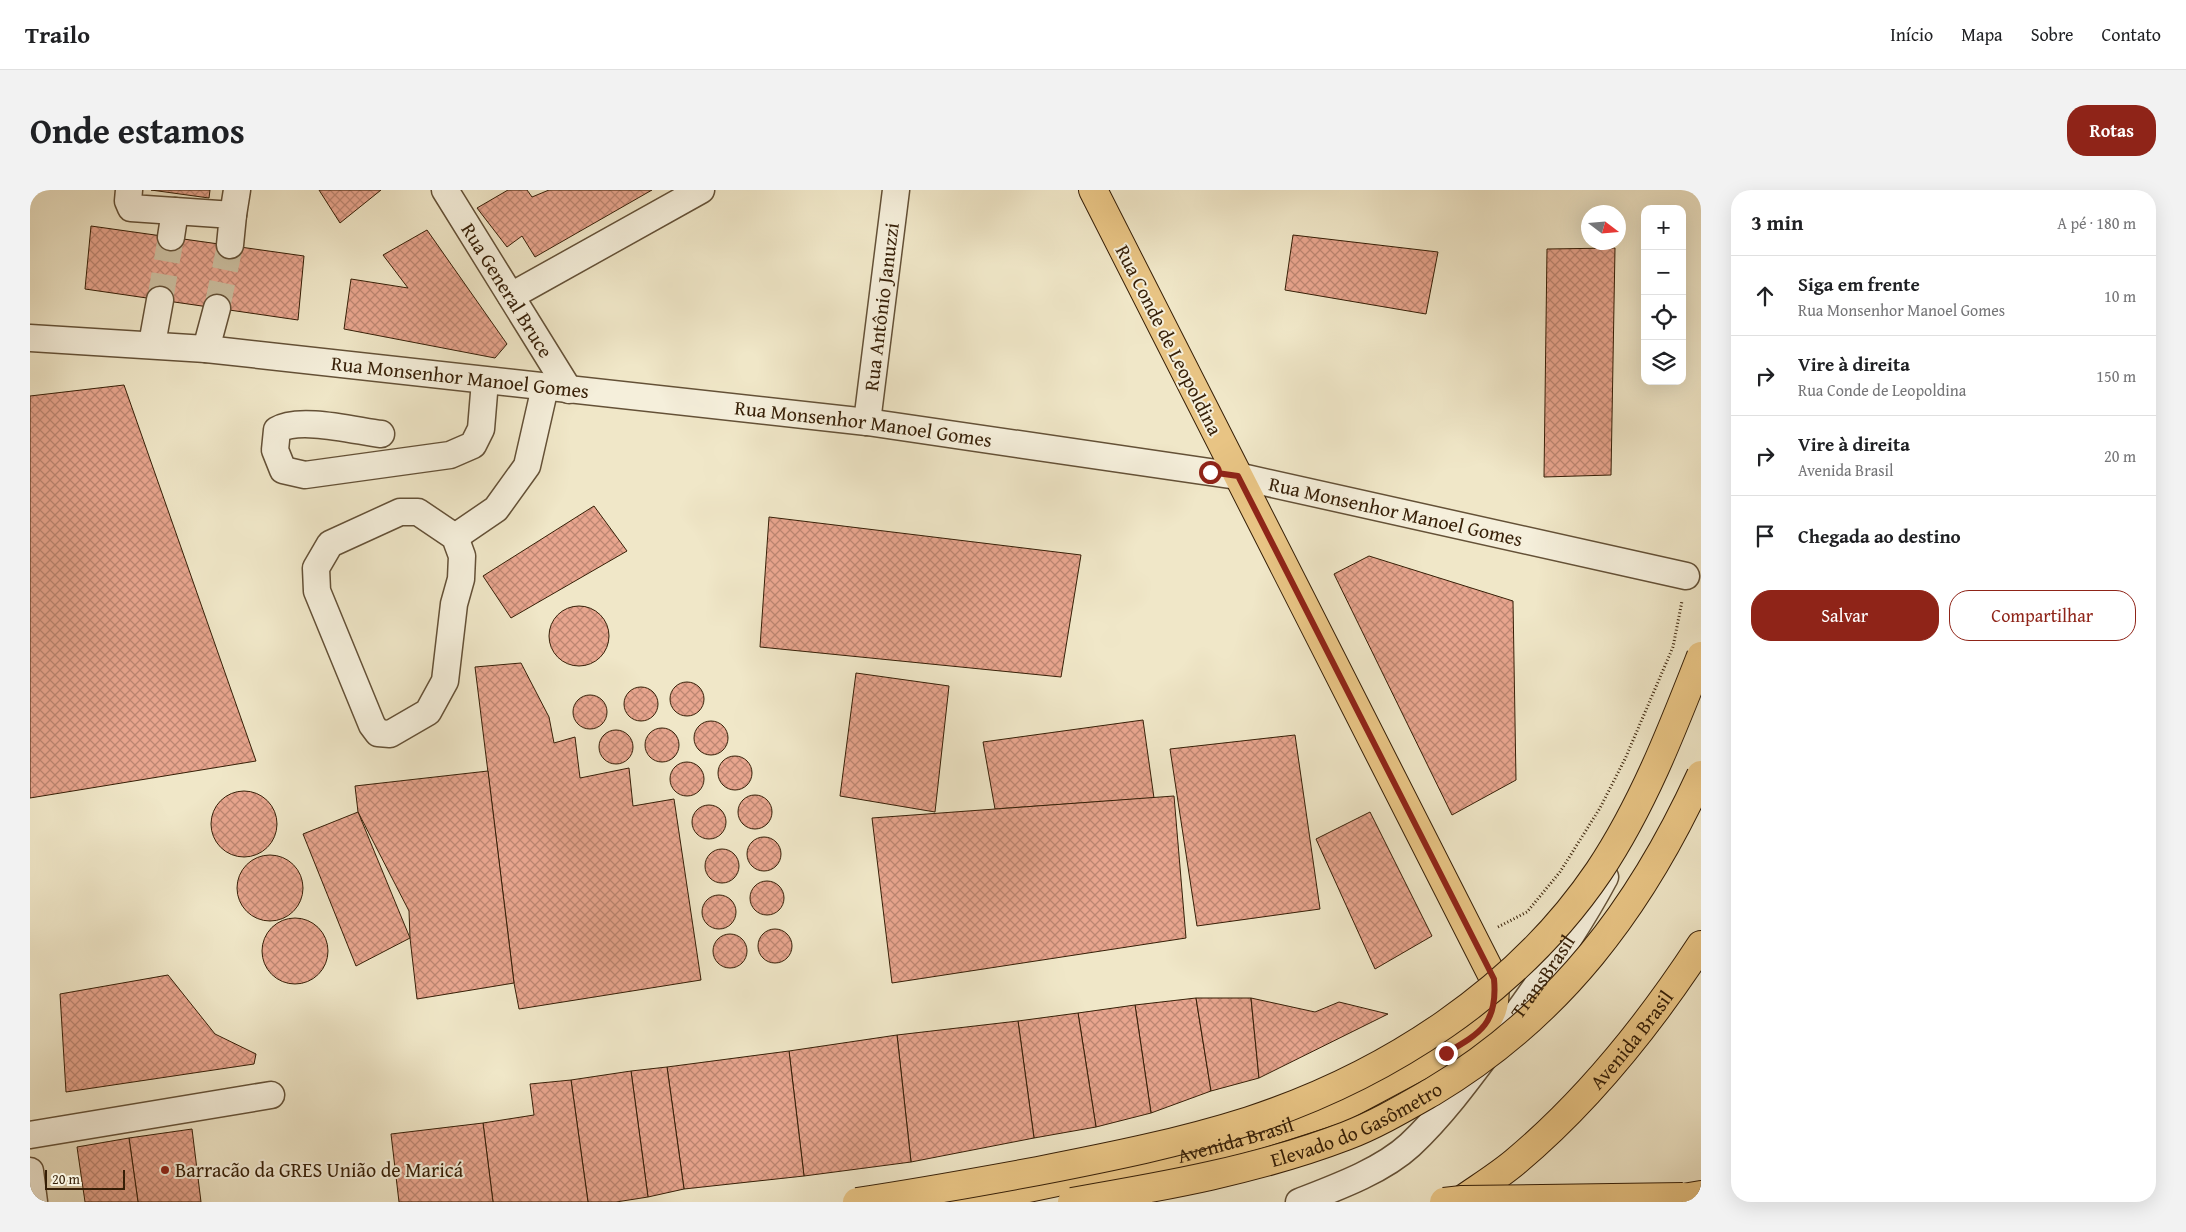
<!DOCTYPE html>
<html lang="pt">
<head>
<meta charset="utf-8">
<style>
  :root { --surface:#fff; --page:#f2f2f2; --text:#202124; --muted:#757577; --line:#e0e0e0; --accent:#8f2418 }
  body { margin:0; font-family:"Gentium Book Plus",serif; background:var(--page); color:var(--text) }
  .controls { position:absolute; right:15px; top:15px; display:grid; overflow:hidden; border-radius:10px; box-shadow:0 5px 20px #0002 }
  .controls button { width:45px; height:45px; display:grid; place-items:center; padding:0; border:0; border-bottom:1px solid var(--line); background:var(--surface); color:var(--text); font:25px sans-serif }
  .compass { position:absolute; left:1551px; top:15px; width:45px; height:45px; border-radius:50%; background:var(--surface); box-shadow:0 5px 20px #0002; rotate:106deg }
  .scale { position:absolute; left:15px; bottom:12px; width:80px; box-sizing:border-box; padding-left:5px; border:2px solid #361f07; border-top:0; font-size:14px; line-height:18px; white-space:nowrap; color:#361f07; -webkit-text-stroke:4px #f5efdb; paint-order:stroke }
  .stop { position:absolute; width:15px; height:15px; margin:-11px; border:4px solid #8f2418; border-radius:50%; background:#fff }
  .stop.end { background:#8f2418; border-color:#fff; box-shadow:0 1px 5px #0008 }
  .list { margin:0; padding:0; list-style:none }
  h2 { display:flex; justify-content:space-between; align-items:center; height:65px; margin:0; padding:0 20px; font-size:21px }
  h2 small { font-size:16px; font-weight:400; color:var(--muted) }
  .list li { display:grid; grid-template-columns:32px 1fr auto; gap:15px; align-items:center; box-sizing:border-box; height:80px; padding:0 20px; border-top:1px solid var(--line) }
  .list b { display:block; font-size:19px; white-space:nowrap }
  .list p { margin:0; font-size:16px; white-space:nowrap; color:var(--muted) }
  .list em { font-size:16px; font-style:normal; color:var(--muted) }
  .actions { display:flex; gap:10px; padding:15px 20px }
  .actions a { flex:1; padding:11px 0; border:1px solid var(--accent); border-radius:20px; text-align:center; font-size:18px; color:var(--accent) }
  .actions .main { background:var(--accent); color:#fff }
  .icon { flex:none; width:28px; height:28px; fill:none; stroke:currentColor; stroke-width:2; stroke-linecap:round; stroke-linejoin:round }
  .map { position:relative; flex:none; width:1671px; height:1012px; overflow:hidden; border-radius:20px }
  header { display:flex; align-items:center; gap:30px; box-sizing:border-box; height:70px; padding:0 25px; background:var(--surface); border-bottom:1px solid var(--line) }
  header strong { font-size:24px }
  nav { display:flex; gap:28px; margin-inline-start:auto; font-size:18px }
  .intro { display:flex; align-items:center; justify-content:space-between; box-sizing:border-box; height:120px; padding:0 30px }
  h1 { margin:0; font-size:35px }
  .button { padding:12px 22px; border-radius:20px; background:var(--accent); color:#fff; font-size:18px; font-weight:700 }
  main { display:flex; gap:30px; padding:0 30px }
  aside { flex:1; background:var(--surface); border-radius:20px; box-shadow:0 5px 20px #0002 }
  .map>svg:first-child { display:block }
  .building { fill:url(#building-cross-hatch); stroke:#361f07 }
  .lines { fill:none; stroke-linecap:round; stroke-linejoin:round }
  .minor-tunnel { stroke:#cbbfa1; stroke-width:26; stroke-dasharray:26 13; stroke-linecap:butt }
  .minor-casing { stroke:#645137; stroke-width:29 }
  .major-casing { stroke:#361f07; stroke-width:30 }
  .highway-casing { stroke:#361f07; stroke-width:30 }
  .path { stroke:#361f07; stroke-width:3; stroke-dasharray:1 2.5; stroke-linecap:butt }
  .minor { stroke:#f5efdb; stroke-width:26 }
  .major { stroke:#e8c484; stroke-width:28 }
  .highway { stroke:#e8c484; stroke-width:28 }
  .highway-bridge-casing { stroke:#361f07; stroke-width:30; stroke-linecap:butt }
  .highway-bridge { stroke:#e8c484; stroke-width:28 }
  .route { stroke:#8f2418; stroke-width:6 }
  .poi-dot { fill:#8f2418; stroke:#f5efdb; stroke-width:2 }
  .labels { text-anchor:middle; stroke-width:4; stroke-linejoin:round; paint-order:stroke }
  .street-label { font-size:20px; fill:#361f07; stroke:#f5efdb }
  .poi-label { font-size:20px; fill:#361f07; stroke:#f5efdb; text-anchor:start }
</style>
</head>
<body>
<header>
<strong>Trailo</strong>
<nav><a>Início</a><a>Mapa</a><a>Sobre</a><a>Contato</a></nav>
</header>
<div class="intro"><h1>Onde estamos</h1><a class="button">Rotas</a></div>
<main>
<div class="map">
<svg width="1671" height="1012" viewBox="0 0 1671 1012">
  <defs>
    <pattern id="building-cross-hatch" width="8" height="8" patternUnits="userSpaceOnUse" patternTransform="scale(1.25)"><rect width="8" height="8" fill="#e8a58e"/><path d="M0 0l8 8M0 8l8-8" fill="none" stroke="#bd8672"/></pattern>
  </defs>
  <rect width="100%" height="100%" fill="#f0e7c8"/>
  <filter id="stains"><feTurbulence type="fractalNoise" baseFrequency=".004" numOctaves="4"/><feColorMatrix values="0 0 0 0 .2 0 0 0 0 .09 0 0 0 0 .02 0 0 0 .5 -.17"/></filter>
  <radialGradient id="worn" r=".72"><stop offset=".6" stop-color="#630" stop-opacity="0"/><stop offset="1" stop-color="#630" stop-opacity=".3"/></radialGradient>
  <g class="building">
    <path d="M121 0H180L179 8Z"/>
    <path d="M289 0H351L310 33Z"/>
    <path d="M478 0H497L502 7 519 0H622L505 67 492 46 477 57 447 18Z"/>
    <path d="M61 36 274 66 268 130 55 99Z"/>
    <path d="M397 40 477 154 465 168 314 139 321 89 378 98 353 65Z"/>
    <path d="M1263 45 1408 62 1396 124 1255 100Z"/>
    <path d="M1585 58 1581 285 1514 287 1517 59Z"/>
    <path d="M94 195 226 571 0 608V206Z"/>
    <path d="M564 316 597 361 481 428 453 386Z"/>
    <path d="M739 327 1051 365 1031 487 730 457Z"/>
    <path d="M1339 366 1483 411 1486 590 1422 625 1304 384Z"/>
    <circle cx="549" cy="446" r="30"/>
    <path d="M491 473 519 527 524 553 545 547 550 588 599 578 603 616 644 609 671 790 489 819 484 793 445 477Z"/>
    <path d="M826 483 919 496 905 622 810 606Z"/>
    <circle cx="657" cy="509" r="17"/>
    <circle cx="611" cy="514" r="17"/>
    <circle cx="560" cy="522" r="17"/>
    <path d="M1113 530 1124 608 965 619 953 552Z"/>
    <circle cx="681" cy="548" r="17"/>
    <circle cx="632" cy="555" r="17"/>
    <circle cx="586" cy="557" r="17"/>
    <path d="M1265 545 1290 719 1167 736 1140 559Z"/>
    <circle cx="705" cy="583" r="17"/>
    <circle cx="657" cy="589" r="17"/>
    <path d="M458 581 484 793 387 809 380 748 379 721 328 622 325 596Z"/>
    <circle cx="214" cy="634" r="33"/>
    <circle cx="725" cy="622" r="17"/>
    <path d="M1144 606 1156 748 862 793 842 628Z"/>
    <circle cx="679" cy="632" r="17"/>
    <path d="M328 622 380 748 326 776 273 644Z"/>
    <path d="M1340 622 1402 746 1345 779 1286 649Z"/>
    <circle cx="734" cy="664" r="17"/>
    <circle cx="692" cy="676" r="17"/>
    <circle cx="240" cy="698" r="33"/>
    <circle cx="737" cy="708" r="17"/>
    <circle cx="689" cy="722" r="17"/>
    <circle cx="265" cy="761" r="33"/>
    <circle cx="745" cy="756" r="17"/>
    <circle cx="700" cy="761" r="17"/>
    <path d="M138 785 185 844 226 864 224 874 36 902 30 804Z"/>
    <path d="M1166 808 1181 901 1121 923 1105 815Z"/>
    <path d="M1166 808H1221L1229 888 1181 901Z"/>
    <path d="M1221 808 1285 822 1309 812 1358 824 1229 888Z"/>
    <path d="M1105 815 1121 923 1066 937 1048 823Z"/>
    <path d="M1048 823 1066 937 1004 948 988 831Z"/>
    <path d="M988 831 1004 948 881 972 867 845Z"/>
    <path d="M867 845 881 972 774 986 759 861Z"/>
    <path d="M759 861 774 986 654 999 637 877Z"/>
    <path d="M637 877 654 999 618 1007 601 881Z"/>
    <path d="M601 881 618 1007 586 1012H558L541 890Z"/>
    <path d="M541 890 558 1012H463L453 933 504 925 500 894Z"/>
    <path d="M453 933 463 1012H369L361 944Z"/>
    <path d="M162 939 171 1012H108L99 948Z"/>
    <path d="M99 948 108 1012H55L47 957Z"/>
  </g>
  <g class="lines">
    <g class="minor-tunnel">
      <path d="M130 110 141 47"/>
      <path d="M187 118 200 55"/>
    </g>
    <g class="minor-casing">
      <g id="minor">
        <path d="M99 0 98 11 101 18 203 25 200 55"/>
        <path id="s1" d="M415 0 539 200"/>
        <path d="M203 25 207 0"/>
        <path d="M141 47 145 21"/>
        <path d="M481 106 671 0"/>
        <path id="s2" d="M0 148 176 159 837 232 1207 286 1656 386"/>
        <path d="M122 154 130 110"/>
        <path d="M176 159 187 118"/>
        <path id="s3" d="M837 232 866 0"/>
        <path d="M351 244C326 241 269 226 247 240L245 260 253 280 275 285 420 265 443 255 451 239 455 191"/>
        <path d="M370 322H388L425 347 432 366 431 389 424 414 415 491 398 522 360 544 348 543 342 535 287 401 286 378 300 354Z"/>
        <path d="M425 347 466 319 497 276 515 197"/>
        <path d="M0 945 241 905"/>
        <path d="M0 981 4 1012"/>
        <path id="s4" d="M1269 1012C1305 998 1352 981 1380 955 1412 925 1439 888 1465 853 1505 800 1544 745 1575 687"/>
      </g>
    </g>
    <g class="major-casing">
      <g id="major">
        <path id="s5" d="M907 1012 979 1002 1142 968 1230 944 1311 918 1446 846C1462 825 1467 816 1464 789L1063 0"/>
      </g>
    </g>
    <g class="highway-casing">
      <g id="highway">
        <path id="s6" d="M1429 1012C1447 999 1467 987 1485 972 1559 910 1618 836 1671 755"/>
        <path d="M1630 1012 1671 1005"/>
      </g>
    </g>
    <path class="path" d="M1468 737 1497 722 1530 682 1570 618 1595 569 1643 457 1652 411"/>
    <use href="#minor" class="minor"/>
    <use href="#major" class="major"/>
    <use href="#highway" class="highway"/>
    <g class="highway-bridge-casing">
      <g id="highway-bridge">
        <path d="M827 1012C888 1003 948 992 1008 981 1079 967 1150 953 1219 931 1356 886 1487 802 1569 681 1613 615 1642 540 1671 466"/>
        <path id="s7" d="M1042 1012C1135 996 1227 980 1316 946 1345 935 1374 918 1402 902 1529 826 1610 718 1671 585"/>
        <path d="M1414 1012 1432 1010 1653 1007"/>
      </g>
    </g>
    <use href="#highway-bridge" class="highway-bridge"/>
  </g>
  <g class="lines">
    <path class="route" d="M1180 282 1208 286 1464 789C1468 833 1451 843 1416 863"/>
  </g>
  <circle class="poi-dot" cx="135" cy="980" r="5"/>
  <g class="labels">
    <g class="street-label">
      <text dy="7" stroke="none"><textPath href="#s1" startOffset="118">Rua General Bruce</textPath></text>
      <text dy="7" stroke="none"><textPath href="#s3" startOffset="116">Rua Antônio Januzzi</textPath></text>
      <text transform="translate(1139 150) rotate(63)" y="7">Rua Conde de Leopoldina</text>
      <text dy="7" stroke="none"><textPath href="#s2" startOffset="432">Rua Monsenhor Manoel Gomes</textPath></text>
      <text dy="7" stroke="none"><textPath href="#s2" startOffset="838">Rua Monsenhor Manoel Gomes</textPath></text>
      <text dy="7" stroke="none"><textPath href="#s2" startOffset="1378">Rua Monsenhor Manoel Gomes</textPath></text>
      <text dy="7" stroke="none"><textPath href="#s4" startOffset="340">TransBrasil</textPath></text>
      <text dy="7" stroke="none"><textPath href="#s6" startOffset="238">Avenida Brasil</textPath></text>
      <text dy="7" stroke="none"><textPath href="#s7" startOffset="296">Elevado do Gasômetro</textPath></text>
      <text dy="7" stroke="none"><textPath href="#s5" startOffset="305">Avenida Brasil</textPath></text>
    </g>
    <g class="poi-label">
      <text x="145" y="987">Barracão da GRES União de Maricá</text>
    </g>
  </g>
  <rect width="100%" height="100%" filter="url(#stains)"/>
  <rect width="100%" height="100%" fill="url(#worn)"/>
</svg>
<div class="controls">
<button>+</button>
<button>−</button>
<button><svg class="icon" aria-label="locate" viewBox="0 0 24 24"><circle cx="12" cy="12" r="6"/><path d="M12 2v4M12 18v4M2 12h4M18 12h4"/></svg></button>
<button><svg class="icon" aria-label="layers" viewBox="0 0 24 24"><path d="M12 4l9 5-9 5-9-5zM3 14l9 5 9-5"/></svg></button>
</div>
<svg class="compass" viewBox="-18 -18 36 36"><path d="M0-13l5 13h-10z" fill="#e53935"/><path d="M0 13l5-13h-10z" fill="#757577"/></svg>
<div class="scale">20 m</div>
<div class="stop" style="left:1180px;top:282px"></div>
<div class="stop end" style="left:1416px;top:863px"></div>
</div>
<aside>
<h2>3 min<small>A pé · 180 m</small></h2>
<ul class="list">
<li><svg class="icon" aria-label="ahead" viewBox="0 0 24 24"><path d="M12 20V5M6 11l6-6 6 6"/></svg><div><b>Siga em frente</b><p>Rua Monsenhor Manoel Gomes</p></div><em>10 m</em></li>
<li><svg class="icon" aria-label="right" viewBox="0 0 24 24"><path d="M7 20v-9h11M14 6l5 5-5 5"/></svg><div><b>Vire à direita</b><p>Rua Conde de Leopoldina</p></div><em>150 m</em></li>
<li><svg class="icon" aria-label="right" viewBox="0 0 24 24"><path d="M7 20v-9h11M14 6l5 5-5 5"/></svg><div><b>Vire à direita</b><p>Avenida Brasil</p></div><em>20 m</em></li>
<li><svg class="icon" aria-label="arrive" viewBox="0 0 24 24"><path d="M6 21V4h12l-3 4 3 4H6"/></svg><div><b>Chegada ao destino</b></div></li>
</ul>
<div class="actions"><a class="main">Salvar</a><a>Compartilhar</a></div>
</aside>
</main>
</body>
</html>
